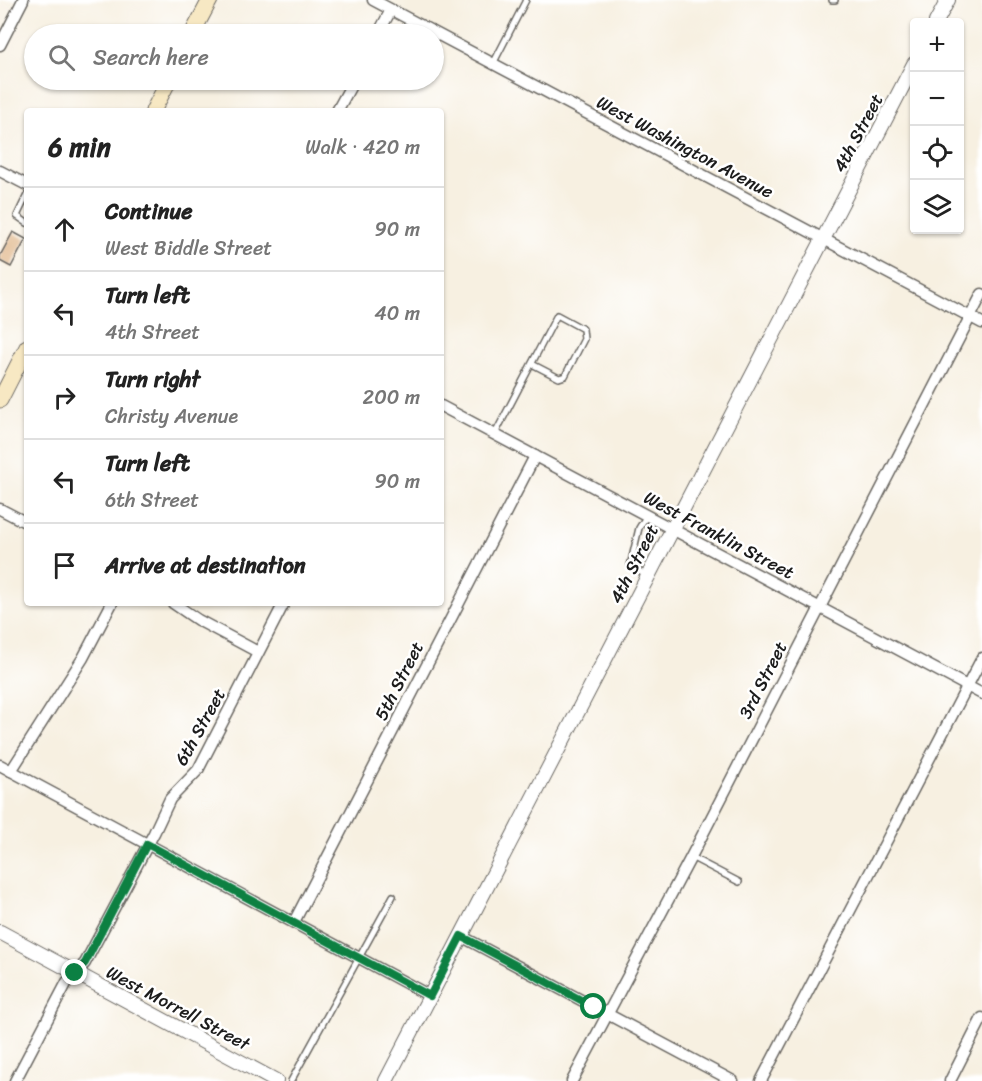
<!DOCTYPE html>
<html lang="en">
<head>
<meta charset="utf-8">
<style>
  :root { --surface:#fff; --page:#f6f6f6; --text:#222; --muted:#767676; --line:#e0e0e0 }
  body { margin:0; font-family:Sriracha,sans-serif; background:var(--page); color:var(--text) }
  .controls { position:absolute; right:18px; top:18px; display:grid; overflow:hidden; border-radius:6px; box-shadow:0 2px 4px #0004 }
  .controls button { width:54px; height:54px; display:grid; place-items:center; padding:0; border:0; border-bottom:2px solid var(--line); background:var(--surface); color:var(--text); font:30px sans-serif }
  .stop { position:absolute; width:18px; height:18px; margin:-14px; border:4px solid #0b8043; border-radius:50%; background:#fff }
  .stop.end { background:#0b8043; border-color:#fff; box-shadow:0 2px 6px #0008 }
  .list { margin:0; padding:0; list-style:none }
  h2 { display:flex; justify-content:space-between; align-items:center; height:78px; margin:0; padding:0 24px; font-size:26px }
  h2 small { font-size:20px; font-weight:400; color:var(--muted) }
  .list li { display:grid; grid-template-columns:39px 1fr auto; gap:18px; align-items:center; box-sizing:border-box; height:84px; padding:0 24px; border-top:2px solid var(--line) }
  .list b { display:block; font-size:22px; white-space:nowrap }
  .list p { margin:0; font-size:20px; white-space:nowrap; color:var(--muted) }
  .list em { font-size:20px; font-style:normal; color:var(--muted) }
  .icon { flex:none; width:33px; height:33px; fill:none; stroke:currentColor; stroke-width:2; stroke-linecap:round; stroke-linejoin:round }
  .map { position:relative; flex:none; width:982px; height:1081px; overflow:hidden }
  .search { position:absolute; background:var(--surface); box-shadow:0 2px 4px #0004; left:24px; top:24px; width:420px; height:66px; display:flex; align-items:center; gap:15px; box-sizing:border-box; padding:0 21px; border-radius:33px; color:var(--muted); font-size:22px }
  .panel { position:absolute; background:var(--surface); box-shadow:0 2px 4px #0004; left:24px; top:108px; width:420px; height:498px; border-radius:6px }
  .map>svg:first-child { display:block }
  .building { fill:#e0b88c }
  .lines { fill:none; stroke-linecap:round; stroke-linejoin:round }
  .service-casing { stroke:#696661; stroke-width:8 }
  .minor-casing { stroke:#696661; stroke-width:13 }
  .tertiary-casing { stroke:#696661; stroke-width:16 }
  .secondary-casing { stroke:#696661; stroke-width:17 }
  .service { stroke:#fff; stroke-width:5 }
  .minor { stroke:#fff; stroke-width:10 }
  .tertiary { stroke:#fff; stroke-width:14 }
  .secondary { stroke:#f7e8c3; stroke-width:15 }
  .route { stroke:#0b8043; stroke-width:8 }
  .labels { text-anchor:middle; stroke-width:5; stroke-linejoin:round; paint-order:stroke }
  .street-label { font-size:18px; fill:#1c1c1c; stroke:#fff }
</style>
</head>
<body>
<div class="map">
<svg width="982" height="1081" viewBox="0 0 982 1081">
  <rect width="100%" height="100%" fill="#fff"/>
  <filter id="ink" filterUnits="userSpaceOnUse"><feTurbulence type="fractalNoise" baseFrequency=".0167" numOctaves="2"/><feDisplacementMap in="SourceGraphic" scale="12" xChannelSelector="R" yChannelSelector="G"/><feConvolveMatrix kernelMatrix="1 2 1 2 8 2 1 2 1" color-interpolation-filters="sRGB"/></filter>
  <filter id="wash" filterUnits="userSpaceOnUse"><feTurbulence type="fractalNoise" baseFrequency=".008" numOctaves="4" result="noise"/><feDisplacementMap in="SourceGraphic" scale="24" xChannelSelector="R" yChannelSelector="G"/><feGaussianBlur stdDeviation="1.35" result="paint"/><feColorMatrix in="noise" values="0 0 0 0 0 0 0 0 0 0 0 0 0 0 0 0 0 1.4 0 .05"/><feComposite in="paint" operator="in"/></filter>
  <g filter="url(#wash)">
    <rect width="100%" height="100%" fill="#f7f0e1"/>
    <g id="blocks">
      <path class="building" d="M13 232 26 239 11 267 0 261V256Z"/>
    </g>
  </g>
  <g filter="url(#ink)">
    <use href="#blocks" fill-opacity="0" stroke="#696661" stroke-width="1.5"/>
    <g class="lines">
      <g class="service-casing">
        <g id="service">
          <path d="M832 0H835"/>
          <path d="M493 64 526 0"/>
          <path d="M27 195 17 216 27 223"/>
          <path d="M495 434 557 315 583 329 584 339 565 376 559 378 532 364"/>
          <path d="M646 575 630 566 639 528 647 515"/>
          <path d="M691 857 739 882"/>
          <path d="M291 1081 393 896"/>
        </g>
      </g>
      <g class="minor-casing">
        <g id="minor">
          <path d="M373 0 982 323"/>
          <path d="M378 34 391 10"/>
          <path d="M0 45 23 0"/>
          <path d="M337 111 354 80"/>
          <path d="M0 171 27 185"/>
          <path d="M441 406 982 694"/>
          <path d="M0 509 27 523"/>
          <path d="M173 603 198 620 258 652"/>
          <path d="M0 765 430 996"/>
          <path d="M11 771 83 658 112 603"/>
          <path d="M294 922 535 456"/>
          <path d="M461 936 733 1081"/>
          <path d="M15 1081 67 982 85 963 154 833 170 799 198 770 284 603"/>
          <path d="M572 1081 691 857 982 294"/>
          <path d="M761 1081 982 658"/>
          <path d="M950 1081 982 1018"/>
        </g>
      </g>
      <g class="tertiary-casing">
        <g id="tertiary">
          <path d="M936 22 948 0"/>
          <path d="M0 932 276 1081"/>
          <path d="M386 1081 914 64"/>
        </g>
      </g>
      <g class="secondary-casing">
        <g id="secondary">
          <path d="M192 34 210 0"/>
          <path d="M153 111 169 80"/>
          <path d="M0 400 27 347"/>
        </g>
      </g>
      <use href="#service" class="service"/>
      <use href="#minor" class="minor"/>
      <use href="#tertiary" class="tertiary"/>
      <use href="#secondary" class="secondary"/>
    </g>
  </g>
  <g class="lines" filter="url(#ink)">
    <path class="route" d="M75 973 85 963 147 844 430 996 461 936 594 1007"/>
  </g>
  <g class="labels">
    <g class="street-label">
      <text transform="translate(858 133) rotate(-62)" y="6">4th Street</text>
      <text transform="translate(685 147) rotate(28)" y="6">West Washington Avenue</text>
      <text transform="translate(719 535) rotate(28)" y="6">West Franklin Street</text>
      <text transform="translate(634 564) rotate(-63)" y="6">4th Street</text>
      <text transform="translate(763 680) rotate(-63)" y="6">3rd Street</text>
      <text transform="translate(399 681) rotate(-63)" y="6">5th Street</text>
      <text transform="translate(200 727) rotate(-61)" y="6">6th Street</text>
      <text transform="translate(178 1008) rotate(28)" y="6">West Morrell Street</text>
    </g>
  </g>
</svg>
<div class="controls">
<button>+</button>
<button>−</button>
<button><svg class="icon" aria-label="locate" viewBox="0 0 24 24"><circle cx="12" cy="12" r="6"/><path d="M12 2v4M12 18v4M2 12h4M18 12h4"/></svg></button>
<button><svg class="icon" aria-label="layers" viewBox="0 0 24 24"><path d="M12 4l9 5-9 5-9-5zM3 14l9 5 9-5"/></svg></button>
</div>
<div class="stop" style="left:594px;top:1007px"></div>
<div class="stop end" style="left:75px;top:973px"></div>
<div class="search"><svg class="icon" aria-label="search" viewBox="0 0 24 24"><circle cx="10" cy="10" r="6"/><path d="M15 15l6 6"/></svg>Search here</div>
<section class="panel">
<h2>6 min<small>Walk · 420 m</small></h2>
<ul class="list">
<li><svg class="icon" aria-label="ahead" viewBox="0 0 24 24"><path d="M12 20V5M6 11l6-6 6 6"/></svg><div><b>Continue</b><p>West Biddle Street</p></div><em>90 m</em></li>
<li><svg class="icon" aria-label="left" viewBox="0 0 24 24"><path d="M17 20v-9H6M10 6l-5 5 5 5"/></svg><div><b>Turn left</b><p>4th Street</p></div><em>40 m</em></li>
<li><svg class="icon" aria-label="right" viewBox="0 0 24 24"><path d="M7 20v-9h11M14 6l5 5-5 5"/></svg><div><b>Turn right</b><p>Christy Avenue</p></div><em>200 m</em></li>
<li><svg class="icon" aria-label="left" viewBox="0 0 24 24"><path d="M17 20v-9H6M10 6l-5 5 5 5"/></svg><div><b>Turn left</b><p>6th Street</p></div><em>90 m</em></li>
<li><svg class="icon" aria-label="arrive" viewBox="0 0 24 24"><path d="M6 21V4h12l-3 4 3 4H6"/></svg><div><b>Arrive at destination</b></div></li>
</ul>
</section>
</div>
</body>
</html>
